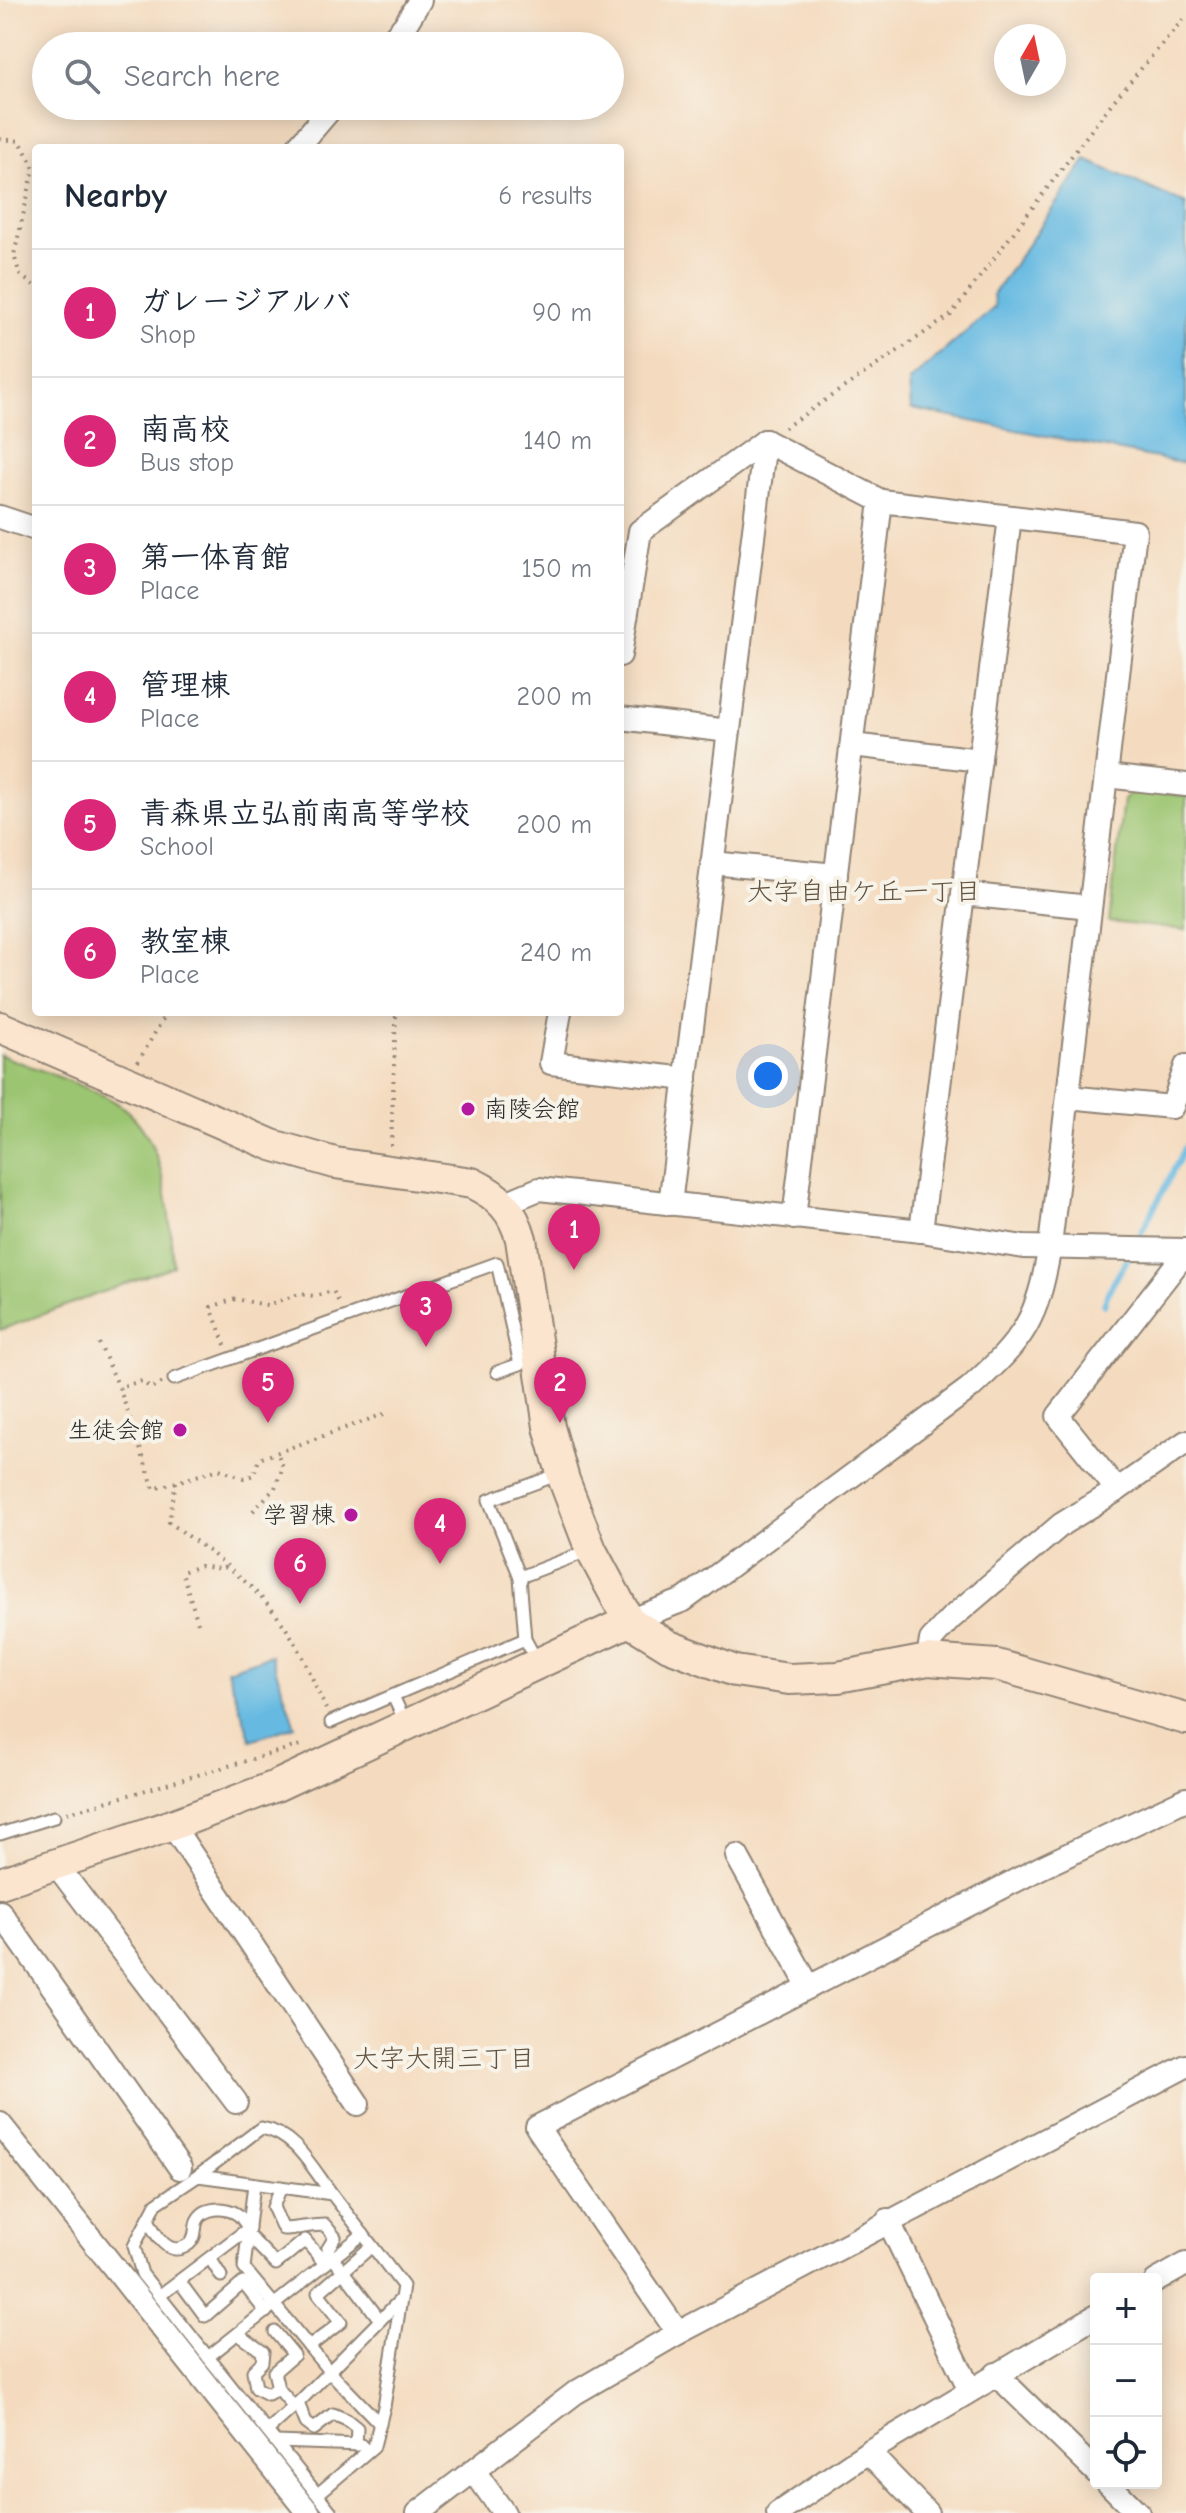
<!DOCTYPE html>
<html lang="en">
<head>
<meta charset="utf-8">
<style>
  :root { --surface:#fff; --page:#f6f6f7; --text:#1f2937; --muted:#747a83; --line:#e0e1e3; --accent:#db2777 }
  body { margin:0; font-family:"Comic Neue","Klee One",sans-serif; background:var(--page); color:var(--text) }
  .controls { position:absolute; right:24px; bottom:24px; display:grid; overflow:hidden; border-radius:8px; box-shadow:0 4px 20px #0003 }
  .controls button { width:72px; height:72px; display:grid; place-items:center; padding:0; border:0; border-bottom:2px solid var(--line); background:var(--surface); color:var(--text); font:40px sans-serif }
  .compass { position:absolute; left:994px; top:24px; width:72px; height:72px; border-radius:50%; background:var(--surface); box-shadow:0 4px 20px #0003; rotate:9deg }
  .you { position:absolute; left:768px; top:1076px; width:28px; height:28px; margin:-20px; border:6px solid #fff; border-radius:50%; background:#1a73e8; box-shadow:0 0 0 12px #1a73e833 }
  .badge { display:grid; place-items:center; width:52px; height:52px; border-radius:50%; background:var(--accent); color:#fff; font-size:26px; font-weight:700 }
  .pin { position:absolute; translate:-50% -66px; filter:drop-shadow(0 2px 4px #0008) }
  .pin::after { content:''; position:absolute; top:42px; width:28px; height:24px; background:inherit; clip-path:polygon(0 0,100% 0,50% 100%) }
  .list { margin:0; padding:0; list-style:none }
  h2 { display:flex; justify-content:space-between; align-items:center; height:104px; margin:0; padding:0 32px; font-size:34px }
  h2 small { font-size:26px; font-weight:400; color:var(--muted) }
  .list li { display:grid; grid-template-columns:52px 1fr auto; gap:24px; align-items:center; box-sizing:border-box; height:128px; padding:0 32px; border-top:2px solid var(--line) }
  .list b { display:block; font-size:30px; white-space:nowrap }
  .list p { margin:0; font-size:26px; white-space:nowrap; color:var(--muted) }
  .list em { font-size:26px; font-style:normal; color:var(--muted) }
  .icon { flex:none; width:44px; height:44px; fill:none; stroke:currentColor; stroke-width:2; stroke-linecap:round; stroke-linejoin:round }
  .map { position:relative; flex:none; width:1186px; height:2513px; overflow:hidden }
  .search { position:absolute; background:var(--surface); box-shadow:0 4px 20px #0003; left:32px; top:32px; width:592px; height:88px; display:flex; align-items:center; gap:20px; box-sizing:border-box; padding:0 28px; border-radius:44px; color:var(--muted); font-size:30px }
  .panel { position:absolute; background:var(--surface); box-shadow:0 4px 20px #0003; left:32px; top:144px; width:592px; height:872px; border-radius:8px }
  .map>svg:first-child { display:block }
  .green { fill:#9bc571; stroke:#63784e; stroke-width:2 }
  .water { fill:#66bae2; stroke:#487286; stroke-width:2 }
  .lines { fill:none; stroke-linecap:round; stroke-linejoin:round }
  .stream { stroke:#66bae2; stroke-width:6 }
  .lane-casing { stroke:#908375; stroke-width:15 }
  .street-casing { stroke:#908375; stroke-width:26 }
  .secondary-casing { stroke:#908375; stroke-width:34 }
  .path { stroke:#908375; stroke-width:4; stroke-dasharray:2 6; stroke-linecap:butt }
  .lane { stroke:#fff; stroke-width:11 }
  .street { stroke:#fff; stroke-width:22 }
  .secondary { stroke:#fce5cf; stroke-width:30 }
  .poi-dot { fill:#b5179e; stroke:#f7f3e8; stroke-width:3 }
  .labels { text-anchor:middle; stroke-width:8; stroke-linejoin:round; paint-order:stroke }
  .poi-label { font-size:24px; fill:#2b2b2b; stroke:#f7f3e8; text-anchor:end }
  .neighbourhood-label { font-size:26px; fill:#625340; stroke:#f7f3e8 }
</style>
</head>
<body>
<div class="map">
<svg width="1186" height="2513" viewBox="0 0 1186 2513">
  <rect width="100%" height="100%" fill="#f7f3e8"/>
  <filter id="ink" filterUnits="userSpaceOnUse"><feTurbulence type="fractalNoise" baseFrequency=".0125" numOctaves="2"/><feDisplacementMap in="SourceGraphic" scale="16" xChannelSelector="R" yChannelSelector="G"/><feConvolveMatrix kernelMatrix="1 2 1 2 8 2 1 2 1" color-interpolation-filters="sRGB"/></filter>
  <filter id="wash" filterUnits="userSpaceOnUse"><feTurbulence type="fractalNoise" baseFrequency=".006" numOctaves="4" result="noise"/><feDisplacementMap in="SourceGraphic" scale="32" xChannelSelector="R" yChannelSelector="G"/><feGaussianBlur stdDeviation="1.8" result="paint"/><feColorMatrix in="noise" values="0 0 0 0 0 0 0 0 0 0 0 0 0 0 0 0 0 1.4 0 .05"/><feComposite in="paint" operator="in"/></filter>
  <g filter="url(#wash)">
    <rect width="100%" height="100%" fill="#f4dbbf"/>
    <g class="green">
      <path d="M1135 790 1186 796V930L1109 922 1123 800Z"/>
      <path d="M0 1055C36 1069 75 1081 110 1099 167 1128 169 1211 173 1266L0 1330Z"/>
    </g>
    <g class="water">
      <path d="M1086 160 1186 204V464L911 409 909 381 995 307 993 295Z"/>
      <path d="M271 1655 295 1726 251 1740 227 1670Z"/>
    </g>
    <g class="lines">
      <g class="stream">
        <path d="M1135 1245 1186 1146"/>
        <path d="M1104 1305 1108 1292 1130 1255"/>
      </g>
    </g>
  </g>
  <g filter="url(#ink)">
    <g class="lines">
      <g class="lane-casing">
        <g id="lane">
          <path d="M174 1379 497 1263 520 1364 497 1372"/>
          <path d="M520 1577 590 1550"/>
          <path d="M538 1663 525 1639 520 1577 489 1500 562 1473"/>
          <path d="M393 1696 406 1724"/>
          <path d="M331 1722 525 1639"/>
          <path d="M0 1834 54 1817"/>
          <path d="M198 2176 261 2128C295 2133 312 2168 332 2194"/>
          <path d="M254 2184 244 2268 329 2371 380 2424"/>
          <path d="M281 2187 273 2207 283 2229C298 2229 310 2225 325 2225L335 2237 327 2250 380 2320"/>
          <path d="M148 2219C155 2234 169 2260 189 2244 197 2237 194 2229 197 2221 204 2206 225 2207 237 2214 242 2217 245 2224 249 2228L159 2296"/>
          <path d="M248 2235 276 2264 305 2240 325 2264"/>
          <path d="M210 2258 221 2276"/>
          <path d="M179 2281 205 2316 243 2283 266 2312"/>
          <path d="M275 2332 294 2355 274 2372 278 2388 294 2407"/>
          <path d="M238 2334 263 2352 262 2362 253 2371 256 2388 268 2394 278 2388"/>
          <path d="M309 2347 341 2322 318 2293 372 2246"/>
          <path d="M208 2357 363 2234"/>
          <path d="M267 2431 298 2403"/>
          <path d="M276 2442 362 2445"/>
          <path d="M356 2445 357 2428 347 2420 333 2414 314 2429 306 2423 298 2403 401 2299"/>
          <path d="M318 2494 374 2446 384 2407 403 2286 332 2194 198 2176 156 2204 134 2246 142 2274 332 2513"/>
        </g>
      </g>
      <g class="street-casing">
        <g id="street">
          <path d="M386 46 405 25 420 0"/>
          <path d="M297 148 333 106"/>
          <path d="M0 517 36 529"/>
          <path d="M620 655 640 531 765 441"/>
          <path d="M620 718 729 731"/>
          <path d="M852 745 980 760"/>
          <path d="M1106 776 1186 785"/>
          <path d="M712 863 836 875"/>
          <path d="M963 894 1090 907"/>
          <path d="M560 1012 551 1063 686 1079"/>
          <path d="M1068 1097 1172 1107 1186 1066"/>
          <path d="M503 1204 539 1189 921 1231 1024 1247 1186 1250"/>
          <path d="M670 1204 765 441"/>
          <path d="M794 1218 881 501"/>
          <path d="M921 1231 1010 517"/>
          <path d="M1186 1252 1058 1416 1117 1490 1186 1442"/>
          <path d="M629 1621 684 1600 970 1388C1025 1338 1037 1321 1050 1246L1135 532 881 501 765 441"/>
          <path d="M928 1660 931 1640 950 1619 1062 1524 1117 1490"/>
          <path d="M172 1825 358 2104"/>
          <path d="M737 1856 809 1987"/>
          <path d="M55 1863 236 2102"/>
          <path d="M0 1912 180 2168"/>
          <path d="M0 2124 309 2513"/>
          <path d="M888 2220 970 2390"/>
          <path d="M1156 2281 1186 2264"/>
          <path d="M678 2333 537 2127 1042 1867 1186 1799"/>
          <path d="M996 2374 1096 2472"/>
          <path d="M868 2452 927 2513"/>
          <path d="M474 2471 504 2513"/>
          <path d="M1108 2483 1138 2513"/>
          <path d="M418 2513 575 2393 678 2333 1186 2066"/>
          <path d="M778 2513 868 2452 1096 2316"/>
        </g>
      </g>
      <g class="secondary-casing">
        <g id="secondary">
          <path d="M0 1027 272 1145 335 1163 472 1183C499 1196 513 1210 521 1239L549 1427 564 1480 591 1550 629 1621 669 1646 735 1671 789 1679 838 1677 928 1660 997 1665 1186 1719"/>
          <path d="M0 1883 172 1825 276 1786 629 1621"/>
        </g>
      </g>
      <g class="path">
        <path d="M0 139 20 141 34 168 14 255 20 275 36 287"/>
        <path d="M784 428 951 315 1111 104 1186 16"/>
        <path d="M138 1062 167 1012"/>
        <path d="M391 1146 396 1012"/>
        <path d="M99 1343 119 1387"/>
        <path d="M225 1345 211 1307 235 1299 267 1305 299 1294 314 1296 333 1291 340 1304"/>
        <path d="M162 1383 150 1388 142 1381 119 1387 154 1489 219 1469 244 1478 254 1475 259 1459 384 1414"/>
        <path d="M176 1482 169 1522C216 1556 264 1590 294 1641 307 1662 315 1687 326 1709"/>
        <path d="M253 1511 275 1488 283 1467 277 1452"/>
        <path d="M198 1623 182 1572 200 1566 220 1569 230 1566"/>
        <path d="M67 1813 304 1744"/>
      </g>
      <use href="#lane" class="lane"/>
      <use href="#street" class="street"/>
      <use href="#secondary" class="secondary"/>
    </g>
  </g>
  <g class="poi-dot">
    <circle cx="468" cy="1109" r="8"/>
    <circle cx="180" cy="1430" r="8"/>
    <circle cx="351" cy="1515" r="8"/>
  </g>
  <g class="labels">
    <g class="poi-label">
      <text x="484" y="1117" text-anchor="start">南陵会館</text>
      <text x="164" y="1438">生徒会館</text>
      <text x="335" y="1523">学習棟</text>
    </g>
    <g class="neighbourhood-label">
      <text x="864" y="900">大字自由ケ丘一丁目</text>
      <text x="444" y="2067">大字大開三丁目</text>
    </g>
  </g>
</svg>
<div class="controls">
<button>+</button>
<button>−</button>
<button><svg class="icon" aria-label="locate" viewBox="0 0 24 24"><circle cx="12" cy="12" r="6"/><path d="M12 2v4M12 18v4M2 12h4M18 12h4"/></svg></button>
</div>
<svg class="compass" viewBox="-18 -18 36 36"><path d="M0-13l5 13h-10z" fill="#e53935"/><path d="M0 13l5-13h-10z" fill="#747a83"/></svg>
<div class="you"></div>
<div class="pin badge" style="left:574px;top:1270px">1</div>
<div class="pin badge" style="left:560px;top:1423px">2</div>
<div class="pin badge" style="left:426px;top:1347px">3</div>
<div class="pin badge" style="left:440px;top:1564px">4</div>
<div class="pin badge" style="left:268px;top:1423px">5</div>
<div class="pin badge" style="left:300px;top:1604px">6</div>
<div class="search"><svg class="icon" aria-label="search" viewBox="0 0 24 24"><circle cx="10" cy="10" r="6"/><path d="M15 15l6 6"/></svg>Search here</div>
<section class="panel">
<h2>Nearby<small>6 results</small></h2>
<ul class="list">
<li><span class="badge">1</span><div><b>ガレージアルバ</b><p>Shop</p></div><em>90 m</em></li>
<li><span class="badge">2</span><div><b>南高校</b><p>Bus stop</p></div><em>140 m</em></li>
<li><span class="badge">3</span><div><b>第一体育館</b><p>Place</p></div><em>150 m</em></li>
<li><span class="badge">4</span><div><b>管理棟</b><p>Place</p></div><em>200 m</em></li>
<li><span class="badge">5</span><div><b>青森県立弘前南高等学校</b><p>School</p></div><em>200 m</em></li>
<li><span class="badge">6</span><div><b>教室棟</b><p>Place</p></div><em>240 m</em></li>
</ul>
</section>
</div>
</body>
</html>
